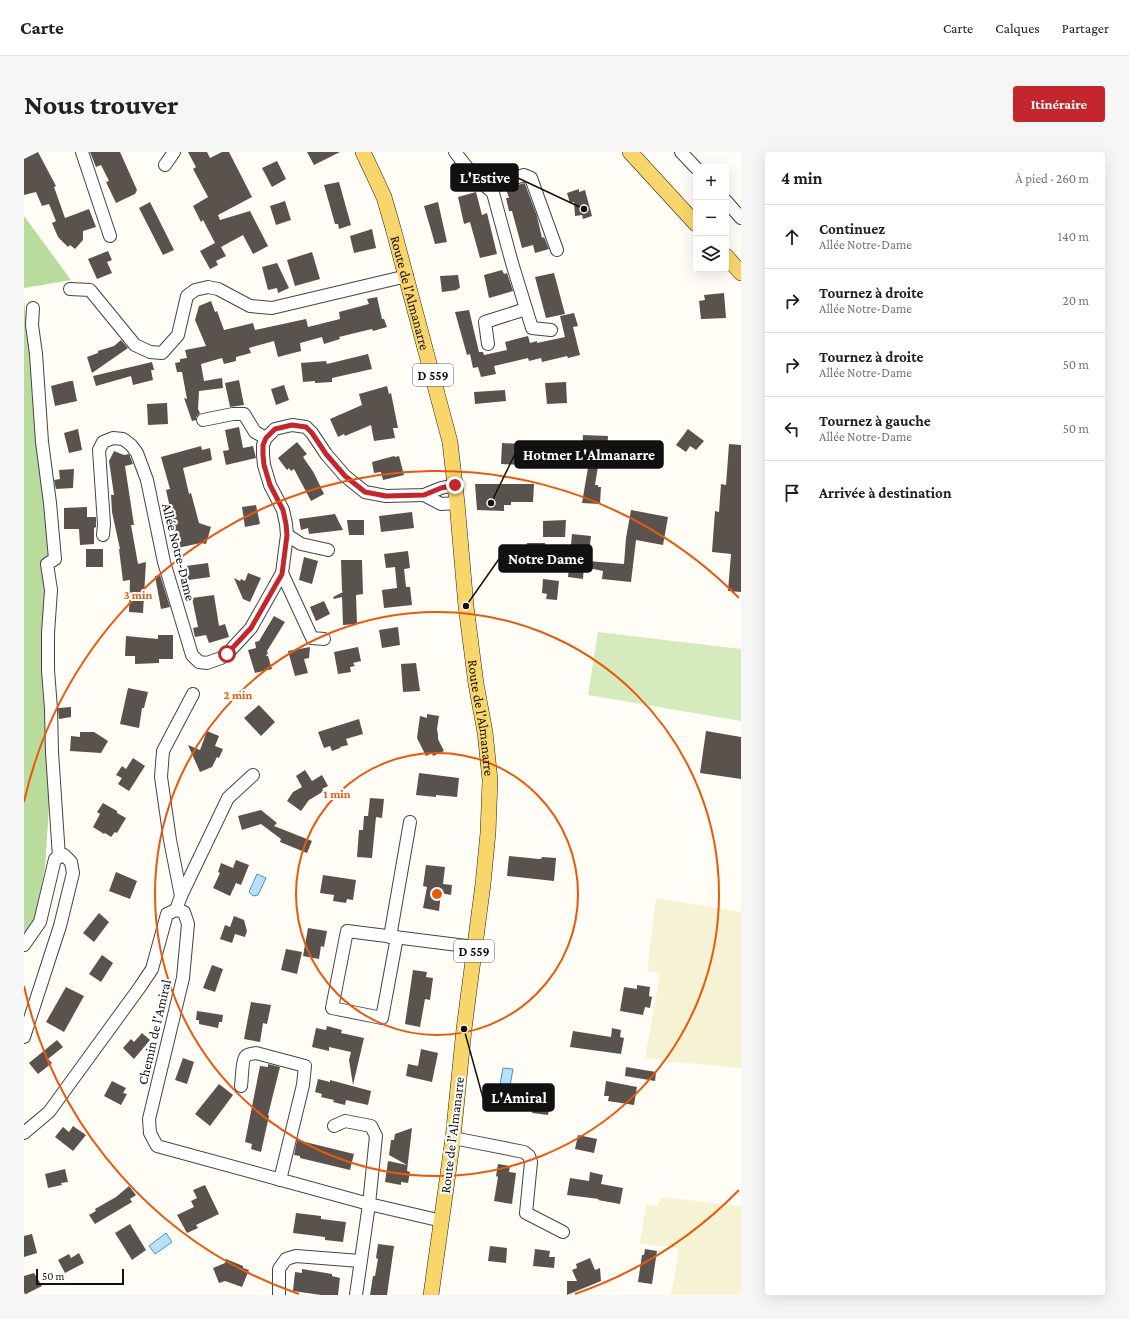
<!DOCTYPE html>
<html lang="fr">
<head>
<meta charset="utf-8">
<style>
  :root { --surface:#fff; --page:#f6f6f6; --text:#202124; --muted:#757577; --line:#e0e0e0; --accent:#c4262e }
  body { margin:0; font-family:"Crimson Pro",serif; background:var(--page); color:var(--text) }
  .controls { position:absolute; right:12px; top:12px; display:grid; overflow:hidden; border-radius:4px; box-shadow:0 4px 16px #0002 }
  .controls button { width:36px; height:36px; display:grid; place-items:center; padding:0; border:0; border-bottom:1px solid var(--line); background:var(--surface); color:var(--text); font:20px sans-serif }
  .scale { position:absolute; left:12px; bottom:10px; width:88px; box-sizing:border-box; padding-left:4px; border:2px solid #111; border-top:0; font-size:11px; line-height:14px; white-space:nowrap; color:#111; -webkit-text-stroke:3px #fff; paint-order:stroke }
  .stop { position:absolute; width:12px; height:12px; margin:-9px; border:3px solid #c4262e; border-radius:50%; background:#fff }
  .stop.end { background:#c4262e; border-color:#fff; box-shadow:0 1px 4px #0008 }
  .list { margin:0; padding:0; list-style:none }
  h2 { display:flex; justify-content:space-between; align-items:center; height:52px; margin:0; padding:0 16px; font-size:17px }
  h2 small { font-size:13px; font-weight:400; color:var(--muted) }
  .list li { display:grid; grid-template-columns:26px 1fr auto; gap:12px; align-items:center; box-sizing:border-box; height:64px; padding:0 16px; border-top:1px solid var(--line) }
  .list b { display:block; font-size:15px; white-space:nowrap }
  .list p { margin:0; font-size:13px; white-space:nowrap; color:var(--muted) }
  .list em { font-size:13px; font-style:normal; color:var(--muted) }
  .icon { flex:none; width:22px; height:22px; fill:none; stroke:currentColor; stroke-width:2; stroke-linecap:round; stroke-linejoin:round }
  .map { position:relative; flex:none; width:717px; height:1143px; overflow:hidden; border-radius:4px }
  header { display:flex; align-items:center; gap:24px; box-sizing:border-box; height:56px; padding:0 20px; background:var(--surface); border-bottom:1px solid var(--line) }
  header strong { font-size:19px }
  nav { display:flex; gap:22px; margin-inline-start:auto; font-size:14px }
  .intro { display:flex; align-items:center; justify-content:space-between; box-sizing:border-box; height:96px; padding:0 24px }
  h1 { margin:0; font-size:28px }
  .button { padding:10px 18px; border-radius:4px; background:var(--accent); color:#fff; font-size:14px; font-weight:700 }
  main { display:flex; gap:24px; padding:0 24px }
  aside { flex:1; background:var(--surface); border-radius:4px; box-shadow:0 4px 16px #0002 }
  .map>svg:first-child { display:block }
  .farmland { fill:#f6f3d4 }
  .green { fill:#d5ebbd }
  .forest { fill:#b9dc9c }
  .water { fill:#b9e0f7; stroke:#3f96cf }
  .building { fill:#5a524d }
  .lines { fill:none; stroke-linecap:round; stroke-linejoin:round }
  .minor-casing { stroke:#444; stroke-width:14 }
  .major-casing { stroke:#222; stroke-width:16 }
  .minor { stroke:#fff; stroke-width:12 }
  .major { stroke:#f9d66b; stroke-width:15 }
  .route { stroke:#c4262e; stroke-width:5 }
  .ring { fill:none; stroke:#e8590c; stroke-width:2 }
  .labels { text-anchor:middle; stroke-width:4; stroke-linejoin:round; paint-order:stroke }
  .shield { fill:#fff; stroke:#585858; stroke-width:1 }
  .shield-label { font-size:13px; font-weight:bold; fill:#111 }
  .street-label { font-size:14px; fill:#111; stroke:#fff }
  .centre { fill:#e8590c; stroke:#fff; stroke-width:2 }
  .ring-label { font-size:12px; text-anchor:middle; font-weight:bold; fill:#e8590c; stroke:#fff; stroke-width:4; stroke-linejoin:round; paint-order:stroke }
  .leader { fill:none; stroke:#111; stroke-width:1.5 }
  .callout-dot { fill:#111; stroke:#fff; stroke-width:1.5 }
  .callout { fill:#111; stroke:#111; stroke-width:1.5 }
  .callout-label { font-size:15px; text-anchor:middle; font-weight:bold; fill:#fff }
</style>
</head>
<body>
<header>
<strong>Carte</strong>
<nav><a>Carte</a><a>Calques</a><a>Partager</a></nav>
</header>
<div class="intro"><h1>Nous trouver</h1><a class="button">Itinéraire</a></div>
<main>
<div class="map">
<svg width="717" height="1143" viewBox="0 0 717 1143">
  <rect width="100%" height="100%" fill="#fffdf5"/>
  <g class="farmland">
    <path d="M632 746 717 760V916L640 909 621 906 636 821 623 819Z"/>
    <path d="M638 1045 717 1054V1143H647L655 1097 616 1091 622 1052 633 1054Z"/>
  </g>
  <path class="green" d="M574 480 717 497V569L564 543Z"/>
  <g class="forest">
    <path d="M0 64 47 128 0 136Z"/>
    <path d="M0 147 22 371 27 438 32 546 21 716 10 772 0 780Z"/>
  </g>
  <g class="water">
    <path d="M233 722 242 726 234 743 229 744 225 740Z"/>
    <path d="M479 916 489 917 486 934 476 932Z"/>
    <path d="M142 1081 148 1090 131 1102 125 1094Z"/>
  </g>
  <g class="building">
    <path d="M14 0 32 34 30 35 41 66 65 57 72 75 59 79V88L51 97 46 93 44 95 34 85 28 71 32 69 25 52 18 54 12 40 0 43V7Z"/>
    <path d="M66 0H96L113 38 111 42 92 51 82 30 85 29 77 13 72 15Z"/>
    <path d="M164 0H183L186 6 198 0H205L228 45 194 63 196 68 226 59 244 94 229 102 219 83 197 95 202 104 192 109 194 113 186 117 176 99 191 91 179 68 177 70 169 54 184 45 169 17 172 15Z"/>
    <path d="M283 0H316L290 13Z"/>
    <path d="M253 9 262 27 248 35 238 16Z"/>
    <path d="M315 30 327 73 315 77 314 72H311L300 33Z"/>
    <path d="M500 31 501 32 513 64 518 86 520 85 525 97 511 101 509 93 498 96 488 59H485L482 46H485L482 37Z"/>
    <path d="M555 37V40L561 38 568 64 559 67 558 63 551 64 550 50 546 51 543 41Z"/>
    <path d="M452 40 458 63 463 61 473 102 456 106 446 70 440 72 434 45Z"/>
    <path d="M261 49 267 68 252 73 246 54Z"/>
    <path d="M126 50 150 98 139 103 115 56Z"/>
    <path d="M414 50 423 90 411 92 400 54Z"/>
    <path d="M348 77 352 96 330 101 326 84Z"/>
    <path d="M84 99 88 108 83 110 88 121 73 127 64 107Z"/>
    <path d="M288 100 296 127 271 134 263 108Z"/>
    <path d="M253 111 265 136 254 141 253 136 244 138 238 115Z"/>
    <path d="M478 118 480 122 483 121 489 139 465 146 460 123Z"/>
    <path d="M530 121 541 162 522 166 511 125Z"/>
    <path d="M434 123 436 136 433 137V138L418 140 416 124Z"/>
    <path d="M700 141 702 166 677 167 675 149 681 148 680 143Z"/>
    <path d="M353 145 358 167H360L363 175 349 179 348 177 331 181 315 185 316 187 300 192 298 185 276 191 277 199 254 205 250 189 225 196 227 201 212 205V209L200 212 198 206 177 212 180 229 198 226 199 236 175 239 174 257 176 261 172 265V268L168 269 160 246 163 247 158 220H153L151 211 156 210V207L163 206 161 198 182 194 171 168 175 154 187 149 191 160 193 159 200 178 229 171 231 178 282 167 284 175 316 167 315 160 345 152 343 147Z"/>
    <path d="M445 158 455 200H459L460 203 483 198 481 190 492 187 504 184 506 191 513 189V191L541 185 536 164 550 161 554 174 549 175 556 203 544 206 543 204 518 210 517 206 505 209 504 206 470 214 472 222 457 225 454 215 449 216 446 202 443 203 431 160Z"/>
    <path d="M97 188 104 196 68 221 63 205 74 201V199L90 194Z"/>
    <path d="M344 202 348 217 308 226V230L291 231V229L279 230 277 211 302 209 303 212Z"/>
    <path d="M128 210 130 218H127L129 228 109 233 107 224 72 234 69 224Z"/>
    <path d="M215 228 220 253 206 255 201 231Z"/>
    <path d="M46 229H49L53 249 31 254 27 234Z"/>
    <path d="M542 230 543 251 523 252 521 231Z"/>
    <path d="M260 233 265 248 252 253 247 237Z"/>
    <path d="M363 234 365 242 367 241 374 276H369L371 286 350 289 347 273 321 284 320 282 314 285 306 267 338 253 335 242Z"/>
    <path d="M481 238 482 249 451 252 450 240Z"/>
    <path d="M143 251 144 272 124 273 123 252Z"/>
    <path d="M215 275 219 296 229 294 232 306 202 313 199 299 205 298 201 278Z"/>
    <path d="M54 277 58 298 45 301 40 281Z"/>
    <path d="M664 277 680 289 672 298 666 294 662 300 652 293Z"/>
    <path d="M559 283 584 284 583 302H576L571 333H574V335H577L576 352 558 351 566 304H558Z"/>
    <path d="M273 290 283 302 279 305 290 321 300 342 287 349 270 317 267 319 265 316 263 318 254 306Z"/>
    <path d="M478 291 539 294 538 315 477 312Z"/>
    <path d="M705 292 717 293V440L704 439 707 402 688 400 691 359 695 360 697 332 702 333Z"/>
    <path d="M177 294 178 298 186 296 188 308 159 316 165 342 167 341 175 371 187 375 182 392 177 391 153 396 150 382H152L142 338 146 337 137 305Z"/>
    <path d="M90 299 100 303 105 302 109 312 101 314 110 373H107L114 412 122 410 119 461 105 460 106 428 99 429 95 397H96L88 360 87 343H90L85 309Z"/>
    <path d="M370 304 371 305 375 304 380 323 359 328 357 320 350 321 348 310Z"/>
    <path d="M50 317 49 336 32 337 30 328 36 327 35 318Z"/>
    <path d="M451 332H510L509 350H487V353H480V359L453 358Z"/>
    <path d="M232 353 236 372 221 375 218 355Z"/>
    <path d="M63 355V365H72V375L70 376V392L56 393 55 377H40V356Z"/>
    <path d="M607 358 644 365 639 393 612 388 607 430 578 427 579 419 560 415 559 427 544 425 548 382 567 384 564 409 600 412 602 386Z"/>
    <path d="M388 360 390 376 357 380 355 364Z"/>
    <path d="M311 362 319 378 285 382 284 376 277 378 275 367Z"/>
    <path d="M323 368H340V383H325Z"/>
    <path d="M542 368 541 385H519V369Z"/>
    <path d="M503 391H521L522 407H511V416H488L482 413 478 409V395L503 396Z"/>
    <rect x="62" y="397" width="17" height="18"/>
    <path d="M384 399 386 416 380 417 382 435H386L388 453 360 456 358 438 373 436 371 415 362 416 360 402Z"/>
    <path d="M280 405 294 409 288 432 275 428Z"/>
    <path d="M317 408H338L339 442 332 443 333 472 319 473 318 445 310 447 309 445 319 440 318 439Z"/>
    <path d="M184 411 186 425 164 428 162 414Z"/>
    <path d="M224 421 237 426 226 450 219 447 210 426 216 429 217 427 221 429Z"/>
    <path d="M136 423 146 455 137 457 131 424Z"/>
    <path d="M519 427 535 429 533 448 522 447 523 442 518 441Z"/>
    <path d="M190 443 195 474 201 472 205 485 185 491 182 483 171 485 169 476 174 475 168 446Z"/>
    <path d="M300 449 306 462 292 469 286 455Z"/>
    <path d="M250 464 261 470 243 499 244 501 242 504H244L248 517 231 521 224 498 232 496 231 490 235 489Z"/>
    <path d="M374 475 376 493 358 496 355 478Z"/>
    <path d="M134 483H149V507H135V511L111 512V504H101L102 484 134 487Z"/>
    <path d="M286 495 285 506 280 507 284 521 271 524 264 499Z"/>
    <path d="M334 495 337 509 329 511 331 514 326 515 327 520 314 522 310 500Z"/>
    <path d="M392 511 396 539 379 540 377 512Z"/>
    <path d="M104 536 124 540 120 556H118L115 576 96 572Z"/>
    <path d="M235 553 251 570 237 584 220 566Z"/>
    <path d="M47 555V565L35 567 34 556Z"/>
    <path d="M403 562 415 564 413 577 414 583V587L420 599 409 604 408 601 402 604 393 586 396 564 403 566Z"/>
    <path d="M335 567 339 582 322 587 324 593 316 595V596L308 599 306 594 300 596 294 580Z"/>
    <path d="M183 579 195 584 191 594 199 597 195 606 193 605 188 615 176 620 164 593 176 598Z"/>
    <path d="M682 579 717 585V627L676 621Z"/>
    <path d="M56 580H70L84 589 77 601 46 599 47 584 56 585Z"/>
    <path d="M109 606 121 614 105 639 94 632 98 626 92 623 98 614 102 617Z"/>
    <path d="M281 618 288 629 298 623 304 634 298 637 300 639 285 648 277 659 263 649 269 640 278 635 272 624Z"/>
    <path d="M395 621 435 626 433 645 412 643V645L392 643Z"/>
    <path d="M346 646 360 647 358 666 352 665 348 706 333 705 335 678H339L340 664H344Z"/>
    <path d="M79 651 93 659V661L102 666 93 681 91 680 87 685 81 681 80 682 69 675 76 662 73 660Z"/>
    <path d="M237 658 253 671 250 674 288 689 283 701 256 690 257 687 237 672 218 678 214 664Z"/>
    <path d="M485 704 515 707H517L518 705 532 706 530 729 483 724Z"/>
    <path d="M212 708 225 713 217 733 212 731 206 744 189 736 196 721 194 720 197 711 209 716Z"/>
    <path d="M402 713 421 715 419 732 428 733 427 743 417 741 415 759 399 756 403 735 399 734Z"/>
    <path d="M92 720 113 729 106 747 85 739Z"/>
    <path d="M299 723 332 728 329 748 323 747 322 751 309 749 310 743 296 741Z"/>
    <path d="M75 761 85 770 70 790 59 781Z"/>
    <path d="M210 764 220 768 223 779 221 785 211 782 208 791 196 787 201 773 206 775Z"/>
    <path d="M284 776 303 779 300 795 297 794 295 807 279 804Z"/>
    <path d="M262 797 278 800 273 822 257 818Z"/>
    <path d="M78 803 89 811 77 830 65 822Z"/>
    <path d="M188 813 199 817 191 840 179 836Z"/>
    <path d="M389 818 403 820 402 825 409 826 406 848 401 847 396 875 381 872Z"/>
    <path d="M613 833 626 835 625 844 628 845 626 856 621 855 619 863 596 859 600 835 613 837Z"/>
    <path d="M42 835 60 844 40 880 22 870Z"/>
    <path d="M227 850 247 853 243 872 239 871 236 890 220 887Z"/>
    <path d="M173 859 199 863 198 870H195L194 876 175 872V868H172Z"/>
    <path d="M303 874 318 878 317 881 340 886 329 933 325 908 327 900 305 895V899L288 895 292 876 302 878Z"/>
    <path d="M588 876 597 878 596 885 600 886 597 902 546 895 549 879 587 885Z"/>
    <path d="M118 881 126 888 110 907 99 896 107 887 110 890Z"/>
    <path d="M33 888 39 895 24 907 28 911 14 922 5 911Z"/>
    <path d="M397 897 414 901 408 930 382 924 384 912 394 914Z"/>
    <path d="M159 906 170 910 163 932 151 928Z"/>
    <path d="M244 912 256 915 244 963 245 964 237 1000 227 997 228 992 221 990 236 914 244 915Z"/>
    <path d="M602 915 632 920 631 929 601 924Z"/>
    <path d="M294 927 306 930V928L347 939 344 953 322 948 321 953 309 950 310 948 297 945 298 942 291 940Z"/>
    <path d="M88 929 102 936 99 941 103 942 97 953 80 944Z"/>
    <path d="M582 929 613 935 610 953 584 949 585 944H580Z"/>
    <path d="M195 932 209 943 186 974 171 962Z"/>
    <path d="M512 939 528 943 524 963 508 961Z"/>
    <path d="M49 974 62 983 49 999 31 985 39 975 45 980Z"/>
    <path d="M388 976 383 1019 386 1020 384 1031 377 1030V1033L361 1030 364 1009 383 1013 365 1003 367 988H370L371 982Z"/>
    <path d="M554 983 573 987 570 1001 551 997Z"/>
    <path d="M273 988 330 1002 326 1018 276 1006V1004L270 1003Z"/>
    <path d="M474 1012 486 1014 485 1020 492 1021 488 1052 470 1049 474 1025 472 1024Z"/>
    <path d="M41 1017 44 1030 37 1031 38 1033 24 1036 21 1022Z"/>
    <path d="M566 1020 579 1023 577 1032 599 1036 596 1052 574 1048 575 1047 543 1043 546 1026 565 1029Z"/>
    <path d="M181 1033 195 1062 172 1073 174 1076 163 1081 153 1063 170 1055 167 1049 173 1046 169 1038Z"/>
    <path d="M105 1034 112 1043 106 1047 108 1050 71 1072 65 1063 72 1059 71 1057 92 1045Z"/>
    <path d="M272 1061 297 1064V1067L322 1070 319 1090 301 1088V1085L269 1081Z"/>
    <path d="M106 1072 122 1098 108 1108 91 1081Z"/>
    <path d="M8 1082 13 1101 0 1105V1084Z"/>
    <path d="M354 1092 370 1094 363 1143H346L349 1124H351L354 1107 352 1106Z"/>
    <path d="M466 1094 483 1096 482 1111 464 1109Z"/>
    <path d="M511 1097 526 1099 525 1105H531L530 1116 509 1114Z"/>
    <path d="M621 1097 633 1099 628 1132 614 1130 618 1103H620Z"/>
    <path d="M55 1101 60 1111 41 1121 34 1108 45 1102 47 1106Z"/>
    <path d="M566 1106 571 1118 576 1116 577 1129 543 1143V1129H553L548 1118 553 1116 552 1112Z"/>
    <path d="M202 1107 219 1114V1116L225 1118 218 1135 201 1129 195 1131 189 1116 201 1111Z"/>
    <path d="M278 1117 308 1122V1124L316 1126 314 1143H297L269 1139 271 1120 278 1121Z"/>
    <path d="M10 1121 18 1134 0 1143V1124Z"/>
  </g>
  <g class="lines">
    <g class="minor-casing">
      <g id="minor">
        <path d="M58 0 86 84"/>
        <path d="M431 0 445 18 469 41 488 111 508 176 527 178"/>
        <path d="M657 0 672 16"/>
        <path d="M141 13 150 0"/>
        <path d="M462 35 500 23 507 26 533 98"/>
        <path d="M702 49 717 66"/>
        <path d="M46 137 66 138 111 193 126 200 138 201 154 183 163 144 171 138 184 135 194 137 226 154 248 156 383 124"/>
        <path d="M9 156 8 173 12 202 18 290 26 351 31 407 23 412 27 438 24 481V518L27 557 28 600 35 705"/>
        <path d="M464 192 461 170 502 157"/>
        <path d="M179 268 209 262H220L231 280 242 286"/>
        <path d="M400 343 417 352 433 351"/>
        <path d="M79 383 80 372 75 298 79 290 89 286 99 287 107 293 113 301 123 328 140 410 168 503 175 510 183 511 197 506 203 502 227 476 258 421 263 383 262 372 259 358 246 333 240 313 239 303V293L242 286 251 277 268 273 282 275 288 281 302 302 321 324 341 340 362 344 400 343 417 336 431 333"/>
        <path d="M263 383 277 392 304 398"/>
        <path d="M258 421 288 486 300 487"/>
        <path d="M157 744 204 646 229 623"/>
        <path d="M152 758 157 744 146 688 137 625 139 599 169 542"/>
        <path d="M366 785 386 670"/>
        <path d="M373 785 358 866 308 856 323 779 450 795"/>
        <path d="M0 793 16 770 31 707 40 703 47 710 49 721 36 774 0 885"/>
        <path d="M217 934C218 928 218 907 222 904 224 902 228 902 232 901L281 914 279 933 256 1028"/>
        <path d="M310 974 321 969 347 974 352 984 345 1052 332 1143"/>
        <path d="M0 981 25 960 116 835 128 817 143 762 152 758 160 760 164 772 159 826 125 967 126 981 133 994 345 1052 418 1069"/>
        <path d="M429 986 500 1000 505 1004 507 1010 502 1061 539 1080"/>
        <path d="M255 1143V1117L262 1107 272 1104 336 1109"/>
      </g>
    </g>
    <g class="major-casing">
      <g id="major">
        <path id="s1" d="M339 0 360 45 369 76 426 290 433 351 442 454 452 532 461 580 466 628 464 681 459 732 440 877 429 986 407 1143"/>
        <path d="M606 0 672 72"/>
        <path d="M702 104 717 121"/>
      </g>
    </g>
    <use href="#minor" class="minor"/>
    <use href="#major" class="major"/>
  </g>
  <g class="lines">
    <path class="route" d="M203 502 227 476 258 422 263 383 262 372 259 358 246 333 240 313 239 303V293L242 286 251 277 268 273 282 275 288 281 302 302 321 324 341 340 362 344 400 343 417 336 431 333"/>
  </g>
  <g class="ring">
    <circle cx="413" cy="742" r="141"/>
    <circle cx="413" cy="742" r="282"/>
    <path d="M715 1038A423 423 0 0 1 551 1142M275 1142A423 423 0 0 1 0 834M0 650A423 423 0 0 1 715 446"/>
  </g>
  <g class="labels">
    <g class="shield">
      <rect x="389" y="212" width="40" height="22" rx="3"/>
      <rect x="430" y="788" width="40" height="22" rx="3"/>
    </g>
    <g class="shield-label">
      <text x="409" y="228">D 559</text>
      <text x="450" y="804">D 559</text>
    </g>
    <g class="street-label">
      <text dy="5" stroke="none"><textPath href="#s1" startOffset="149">Route de l'Almanarre</textPath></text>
      <text transform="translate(155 400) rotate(76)" y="5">Allée Notre-Dame</text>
      <text dy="5" stroke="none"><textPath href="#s1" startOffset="581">Route de l'Almanarre</textPath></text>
      <text transform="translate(130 880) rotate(-77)" y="5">Chemin de l'Amiral</text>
      <text transform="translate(428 983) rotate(-83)" y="5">Route de l'Almanarre</text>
    </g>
  </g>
  <circle cx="413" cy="742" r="6" class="centre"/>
  <g class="ring-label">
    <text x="114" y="447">3 min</text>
    <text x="214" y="547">2 min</text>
    <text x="313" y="646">1 min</text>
  </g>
  <path class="leader" d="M560 57L494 26M467 351L491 302M442 454L475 407M440 877L459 946"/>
  <g class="callout-dot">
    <circle cx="560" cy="57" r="4"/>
    <circle cx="467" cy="351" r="4"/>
    <circle cx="442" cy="454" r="4"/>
    <circle cx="440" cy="877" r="4"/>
  </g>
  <g class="callout">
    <rect x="427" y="12" width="67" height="27" rx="4"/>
    <rect x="491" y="289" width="148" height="27" rx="4"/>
    <rect x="475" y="393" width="93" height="27" rx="4"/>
    <rect x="459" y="932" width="71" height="27" rx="4"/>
  </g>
  <g class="callout-label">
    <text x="461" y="31">L'Estive</text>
    <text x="565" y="308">Hotmer L'Almanarre</text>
    <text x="522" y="412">Notre Dame</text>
    <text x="495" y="951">L'Amiral</text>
  </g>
</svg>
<div class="controls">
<button>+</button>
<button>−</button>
<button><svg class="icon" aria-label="layers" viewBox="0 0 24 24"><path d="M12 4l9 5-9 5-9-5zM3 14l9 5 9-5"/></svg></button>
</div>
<div class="scale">50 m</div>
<div class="stop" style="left:203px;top:502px"></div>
<div class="stop end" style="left:431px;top:333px"></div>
</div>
<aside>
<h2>4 min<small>À pied · 260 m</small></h2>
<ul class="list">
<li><svg class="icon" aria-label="ahead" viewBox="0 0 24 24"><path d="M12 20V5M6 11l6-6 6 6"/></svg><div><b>Continuez</b><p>Allée Notre-Dame</p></div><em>140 m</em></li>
<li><svg class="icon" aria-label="right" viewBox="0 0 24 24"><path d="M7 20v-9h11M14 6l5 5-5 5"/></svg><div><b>Tournez à droite</b><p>Allée Notre-Dame</p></div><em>20 m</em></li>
<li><svg class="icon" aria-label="right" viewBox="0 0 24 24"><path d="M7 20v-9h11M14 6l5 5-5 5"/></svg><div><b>Tournez à droite</b><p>Allée Notre-Dame</p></div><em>50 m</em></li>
<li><svg class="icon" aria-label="left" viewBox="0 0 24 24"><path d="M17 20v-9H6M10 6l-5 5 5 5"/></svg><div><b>Tournez à gauche</b><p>Allée Notre-Dame</p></div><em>50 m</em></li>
<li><svg class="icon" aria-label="arrive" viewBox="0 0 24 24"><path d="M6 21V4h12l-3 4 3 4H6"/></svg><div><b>Arrivée à destination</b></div></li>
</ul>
</aside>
</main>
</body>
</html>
